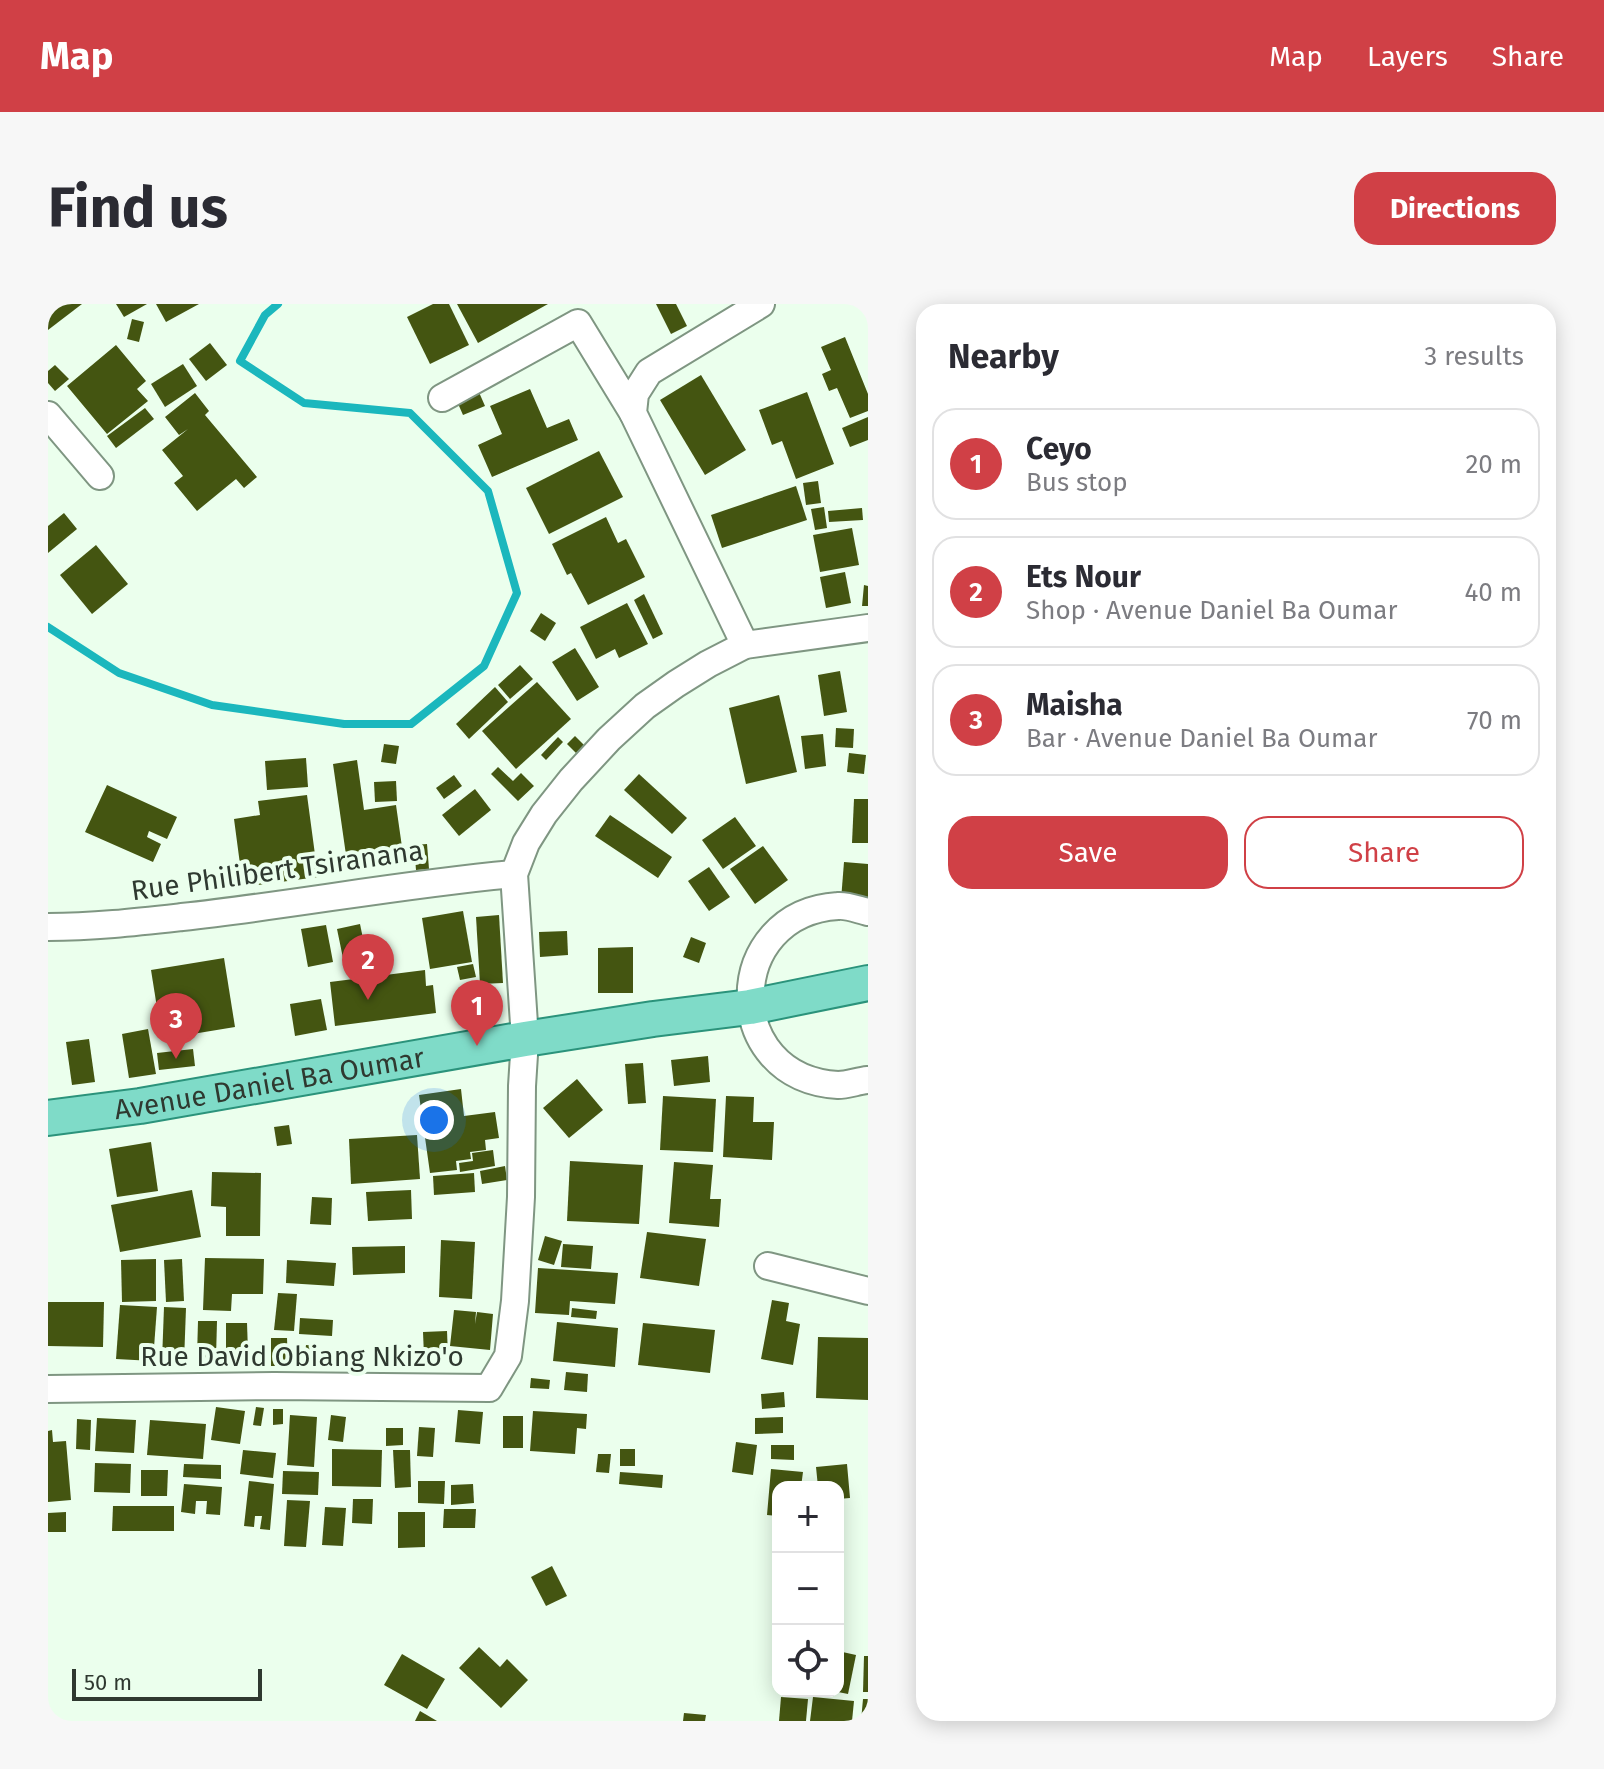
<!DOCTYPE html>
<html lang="en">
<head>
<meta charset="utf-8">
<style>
  :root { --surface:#fff; --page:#f7f7f7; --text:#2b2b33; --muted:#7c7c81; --line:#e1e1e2; --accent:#d04046 }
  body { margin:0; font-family:"Fira Sans",sans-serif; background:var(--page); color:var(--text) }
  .controls { position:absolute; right:24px; bottom:24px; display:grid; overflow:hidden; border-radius:16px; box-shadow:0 4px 20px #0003 }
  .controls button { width:72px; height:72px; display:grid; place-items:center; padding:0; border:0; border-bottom:2px solid var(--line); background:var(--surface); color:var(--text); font:40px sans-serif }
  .scale { position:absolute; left:24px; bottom:20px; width:190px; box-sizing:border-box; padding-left:8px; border:4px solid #2f3930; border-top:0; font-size:22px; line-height:28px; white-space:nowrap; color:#2f3930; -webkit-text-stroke:6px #ebffed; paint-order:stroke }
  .you { position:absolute; left:386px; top:816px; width:28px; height:28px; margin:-20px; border:6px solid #fff; border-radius:50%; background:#1a73e8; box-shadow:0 0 0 12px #1a73e833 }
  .badge { display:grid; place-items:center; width:52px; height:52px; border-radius:50%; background:var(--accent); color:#fff; font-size:26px; font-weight:700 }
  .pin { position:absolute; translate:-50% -66px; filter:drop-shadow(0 2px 4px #0008) }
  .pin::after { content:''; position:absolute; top:42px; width:28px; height:24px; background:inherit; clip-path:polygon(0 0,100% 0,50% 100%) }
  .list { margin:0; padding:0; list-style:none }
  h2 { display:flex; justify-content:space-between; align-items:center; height:104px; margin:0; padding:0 32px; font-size:34px }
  h2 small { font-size:26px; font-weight:400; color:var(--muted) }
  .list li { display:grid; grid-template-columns:52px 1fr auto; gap:24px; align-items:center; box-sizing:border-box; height:112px; margin:0 16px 16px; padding:0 16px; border:2px solid var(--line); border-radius:24px }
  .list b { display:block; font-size:30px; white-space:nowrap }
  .list p { margin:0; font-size:26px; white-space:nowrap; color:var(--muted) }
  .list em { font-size:26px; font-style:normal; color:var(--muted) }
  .actions { display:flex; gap:16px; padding:24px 32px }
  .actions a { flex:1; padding:18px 0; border:2px solid var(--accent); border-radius:24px; text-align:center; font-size:28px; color:var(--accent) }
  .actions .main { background:var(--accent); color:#fff }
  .icon { flex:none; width:44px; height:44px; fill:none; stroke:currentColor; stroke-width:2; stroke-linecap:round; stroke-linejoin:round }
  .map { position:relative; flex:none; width:820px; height:1417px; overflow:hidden; border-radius:24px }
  header { display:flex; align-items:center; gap:48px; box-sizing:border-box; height:112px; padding:0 40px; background:var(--accent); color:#fff }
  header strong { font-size:38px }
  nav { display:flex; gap:44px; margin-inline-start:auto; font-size:28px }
  .intro { display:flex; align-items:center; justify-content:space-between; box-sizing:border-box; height:192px; padding:0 48px }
  h1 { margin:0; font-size:56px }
  .button { padding:20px 36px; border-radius:24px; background:var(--accent); color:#fff; font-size:28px; font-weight:700 }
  main { display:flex; gap:48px; padding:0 48px }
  aside { flex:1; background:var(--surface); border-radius:24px; box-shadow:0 4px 20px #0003 }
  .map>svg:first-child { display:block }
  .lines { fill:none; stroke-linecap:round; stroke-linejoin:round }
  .stream { stroke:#1bb7bd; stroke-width:8 }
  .building { fill:#451 }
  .minor-casing { stroke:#7f9682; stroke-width:30 }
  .major-casing { stroke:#2b937b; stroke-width:38 }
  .minor { stroke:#fff; stroke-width:26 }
  .major { stroke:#7fdbc8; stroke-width:34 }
  .labels { text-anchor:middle; stroke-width:8; stroke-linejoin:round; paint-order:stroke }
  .street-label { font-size:28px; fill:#2f3930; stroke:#ebffed }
</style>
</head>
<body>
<header>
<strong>Map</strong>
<nav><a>Map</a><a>Layers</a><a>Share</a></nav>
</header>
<div class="intro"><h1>Find us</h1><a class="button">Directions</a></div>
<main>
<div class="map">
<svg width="820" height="1417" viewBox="0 0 820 1417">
  <rect width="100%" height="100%" fill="#ebffed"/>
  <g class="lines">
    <path class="stream" d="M0 323 71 369 164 401 296 420H363L436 362 469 289 440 187 362 109 256 99 192 57 217 11 230 0"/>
  </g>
  <g class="building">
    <path d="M0 0H34L0 26Z"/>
    <path d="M68 0H99L76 13Z"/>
    <path d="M108 0H151L118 18Z"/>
    <path d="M385 0H401L421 41 382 60 359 13Z"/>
    <path d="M409 0H500L430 39Z"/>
    <path d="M608 0H628L639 22 623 30Z"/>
    <path d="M84 15 96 18 91 38 79 35Z"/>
    <path d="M797 33 820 90V107L802 114 789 84 781 87 774 70 783 66 773 43Z"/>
    <path d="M162 39 179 61 158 77 141 55Z"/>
    <path d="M68 41 98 77 89 85 100 97 59 130 19 82Z"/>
    <path d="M135 60 149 82 117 103 103 80Z"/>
    <path d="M7 61 21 75 7 87 0 79V67Z"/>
    <path d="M653 71 698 146 657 171 612 96Z"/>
    <path d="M482 85 499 124 521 115 530 136 444 173 430 141 454 130 442 102Z"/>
    <path d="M430 86 437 102 415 111 408 95Z"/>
    <path d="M759 88 786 160 748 175 734 137 724 141 711 106Z"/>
    <path d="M147 89 161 107 157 111 209 173 196 184 188 175 149 207 126 179 135 172 114 146 140 125 131 131 117 113Z"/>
    <path d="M97 104 106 115 68 144 59 132Z"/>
    <path d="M820 113V136L802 143 794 124Z"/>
    <path d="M551 147 575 193 501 230 478 184Z"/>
    <path d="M770 177 773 199 758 201 755 179Z"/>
    <path d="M748 182 759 216 674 244 663 211Z"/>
    <path d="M776 203 779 224 767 226 763 205Z"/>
    <path d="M814 204 815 216 781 218 780 207Z"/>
    <path d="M16 209 29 225 0 249V222Z"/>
    <path d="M558 213 570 239 578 235 597 273 540 301 523 269 519 271 504 240Z"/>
    <path d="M804 224 811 261 772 268 765 231Z"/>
    <path d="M48 241 80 280 44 310 12 271Z"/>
    <path d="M797 268 803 299 778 304 772 273Z"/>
    <path d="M816 281 820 282V302H814Z"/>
    <path d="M596 290 615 330 605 335 586 296Z"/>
    <path d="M579 299 600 340 571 354 567 345 548 355 532 323Z"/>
    <path d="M493 309 508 319 497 337 482 327Z"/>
    <path d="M527 344 551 383 529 397 504 358Z"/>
    <path d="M472 361 485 375 462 395 450 381Z"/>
    <path d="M792 367 799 408 776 412 770 371Z"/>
    <path d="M489 378 523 415 468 465 434 427Z"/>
    <path d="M447 383 460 398 421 435 408 420Z"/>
    <path d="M731 391 749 468 698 480 681 404Z"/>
    <path d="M788 424 806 425 805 444 787 443Z"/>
    <path d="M775 430 778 462 757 465 753 432Z"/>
    <path d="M527 432 536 441 528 449 519 440Z"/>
    <path d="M510 433 515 438 498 456 493 451Z"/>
    <path d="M336 440 351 442 348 460 333 458Z"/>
    <path d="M801 449 818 451 816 470 799 468Z"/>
    <path d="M258 454 260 483 219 486 217 457Z"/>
    <path d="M309 456 316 506 348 501 355 550 299 558 285 460Z"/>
    <path d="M450 463 465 477 473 469 486 482 470 497 443 470Z"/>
    <path d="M591 470 639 514 624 530 576 486Z"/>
    <path d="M406 471 414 482 396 495 388 484Z"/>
    <path d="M348 477 349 497 327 498 326 478Z"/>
    <path d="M59 481 129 513 119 535 101 527 99 533 113 540 105 558 37 528Z"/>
    <path d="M427 485 443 506 411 532 394 511Z"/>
    <path d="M259 491 270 573 195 583 186 515 212 511 210 497Z"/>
    <path d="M806 495H820V539H804Z"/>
    <path d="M562 511 624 553 610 574 547 532Z"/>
    <path d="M687 513 708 542 675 565 654 536Z"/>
    <path d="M379 540 381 565 368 566 366 541Z"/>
    <path d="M715 542 740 576 707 600 682 565Z"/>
    <path d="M796 558 820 560V598L793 596Z"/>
    <path d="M661 563 682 593 661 607 640 577Z"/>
    <path d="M415 607 424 658 382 665 374 614Z"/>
    <path d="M451 611 455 679 432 680 428 613Z"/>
    <path d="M312 620 319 654 296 659 289 625Z"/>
    <path d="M278 621 285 658 260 663 253 625Z"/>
    <path d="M519 627 520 651 492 653 491 628Z"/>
    <path d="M643 633 658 639 651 659 635 653Z"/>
    <path d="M585 643V689H550V644Z"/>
    <path d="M176 654 187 723 114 735 103 666Z"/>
    <path d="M425 660 428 673 412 676 409 663Z"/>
    <path d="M377 666 378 682 385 681 388 709 287 722 282 678Z"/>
    <path d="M273 695 279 726 247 732 242 700Z"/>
    <path d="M100 725 108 770 81 774 74 730Z"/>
    <path d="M41 735 47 778 24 781 18 738Z"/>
    <path d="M145 745 147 762 111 766 109 749Z"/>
    <path d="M660 752 662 778 626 782 623 756Z"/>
    <path d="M595 759 598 799 580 800 577 760Z"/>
    <path d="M529 775 555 806 521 834 495 804Z"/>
    <path d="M413 785 416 812 447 808 451 834 437 836 438 846 422 848 423 855 408 857 409 866 382 869 371 791Z"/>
    <path d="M615 792 668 795 665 848 612 846Z"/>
    <path d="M678 792 706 793 705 818H726L724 856 675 853Z"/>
    <path d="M241 821 244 840 229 842 226 823Z"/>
    <path d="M369 831 372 875 303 880 301 835Z"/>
    <path d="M103 838 110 887 69 893 61 845Z"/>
    <path d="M445 846 447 862 412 868 411 859 425 857 424 849Z"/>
    <path d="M522 857 595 861 591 920 519 917Z"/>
    <path d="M626 858 665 861 662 895H673L671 923 621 919Z"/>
    <path d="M457 862 459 876 434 880 432 867Z"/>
    <path d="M164 868 213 869 212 932H178V903L163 902Z"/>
    <path d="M426 869 427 888 386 891 385 872Z"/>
    <path d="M144 886 153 933 72 948 63 901Z"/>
    <path d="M363 886 364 915 320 917 318 888Z"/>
    <path d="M264 893 284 894 283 921 262 920Z"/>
    <path d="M599 928 658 935 651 982 592 974Z"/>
    <path d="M497 932 514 937 506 961 490 956Z"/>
    <path d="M393 936 427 938 424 995 391 993Z"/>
    <path d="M515 940 545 942 543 965 513 963Z"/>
    <path d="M357 942V969L305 971 304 943Z"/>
    <path d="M157 954 216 955 215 990H184L183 1007 155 1006Z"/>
    <path d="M108 955V997L74 998 73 956Z"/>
    <path d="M134 955 136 997 118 998 116 956Z"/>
    <path d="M239 956 288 959 286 982 238 979Z"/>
    <path d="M490 964 570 969 567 1000 522 997 521 1011 487 1009Z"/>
    <path d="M230 989 249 990 246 1027 226 1026Z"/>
    <path d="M724 996 741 999 738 1017 752 1020 745 1061 713 1055Z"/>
    <path d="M0 998H56L55 1043 0 1042Z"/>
    <path d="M72 1001 109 1003 105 1057 68 1055Z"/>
    <path d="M116 1003 138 1004 136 1058 114 1057Z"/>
    <path d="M524 1004 549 1007 548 1015 523 1013Z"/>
    <path d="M406 1006 428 1008 427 1020 429 1008 445 1010 442 1046 402 1042Z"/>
    <path d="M252 1014 285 1016 284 1032 251 1030Z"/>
    <path d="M150 1017H169L168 1054 149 1053Z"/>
    <path d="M509 1018 570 1024 567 1063 505 1057Z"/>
    <path d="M178 1019H199L200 1048 178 1049Z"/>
    <path d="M595 1019 667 1026 662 1069 590 1061Z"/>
    <path d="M399 1027 400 1052H376L375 1028Z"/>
    <path d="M770 1033 820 1034V1096L768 1094Z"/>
    <path d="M223 1034H239L240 1062H223Z"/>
    <path d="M246 1040 254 1041 253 1062 244 1061Z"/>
    <path d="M258 1041 268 1042 266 1060 256 1059Z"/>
    <path d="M518 1068 540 1070 539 1088 516 1086Z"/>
    <path d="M483 1074 502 1076 501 1085 482 1084Z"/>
    <path d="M736 1088 737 1103 714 1105 713 1090Z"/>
    <path d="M168 1103 197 1107 192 1140 163 1136Z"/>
    <path d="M208 1103 216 1104 213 1122 205 1121Z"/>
    <path d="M225 1105H235V1120L225 1121Z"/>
    <path d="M410 1106 435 1108 432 1140 407 1138Z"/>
    <path d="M485 1107 539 1110 538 1125 529 1124 527 1150 482 1147Z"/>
    <path d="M242 1111 269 1113 266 1163 239 1161Z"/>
    <path d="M283 1111 298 1113 295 1138 280 1136Z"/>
    <rect x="455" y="1112" width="20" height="32"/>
    <path d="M735 1113V1129L707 1130V1114Z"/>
    <path d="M49 1114 88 1116 86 1149 47 1147Z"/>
    <path d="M29 1115 43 1116 42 1146 28 1145Z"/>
    <path d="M102 1116 158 1120 155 1155 99 1151Z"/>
    <path d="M371 1123 387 1124 385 1153 369 1152Z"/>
    <path d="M338 1124H355V1141L338 1142Z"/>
    <path d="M4 1126 5 1138 18 1137 23 1196 0 1198V1127Z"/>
    <path d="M688 1138 709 1141 705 1171 684 1168Z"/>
    <path d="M723 1141H746V1156L723 1155Z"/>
    <path d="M284 1145 334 1146 333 1183 284 1182Z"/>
    <rect x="572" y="1145" width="15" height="17"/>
    <path d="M195 1146 228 1149 225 1174 192 1170Z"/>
    <path d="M345 1146H362L363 1183 347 1184Z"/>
    <path d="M550 1150H563L561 1169 548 1168Z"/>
    <path d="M47 1159 83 1160 82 1189 46 1188Z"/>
    <path d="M136 1160 173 1161V1175L135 1173Z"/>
    <path d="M799 1160 802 1194 790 1195V1183H770L768 1163Z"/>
    <path d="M723 1165 755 1168 753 1183H730V1212L719 1211Z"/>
    <path d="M93 1166H120L119 1192H93Z"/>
    <path d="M235 1167 271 1168 270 1191 234 1190Z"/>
    <path d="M572 1168 615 1171 614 1184 571 1180Z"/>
    <path d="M201 1177 226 1180 222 1226 212 1225 214 1212H207L206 1223 196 1222Z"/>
    <path d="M370 1177H397L396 1200 370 1199Z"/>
    <path d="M136 1180 174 1183 172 1211 158 1210 159 1197H148L147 1210 133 1208Z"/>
    <path d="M425 1180 426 1199 403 1201V1181Z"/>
    <path d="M305 1195H325L324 1220 304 1219Z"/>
    <path d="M239 1196 262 1197 258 1243 236 1242Z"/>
    <path d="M65 1202H126V1227H64Z"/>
    <path d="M277 1203 298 1204 295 1242 274 1241Z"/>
    <path d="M396 1205H428L427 1224H395Z"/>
    <path d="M18 1208V1228H0V1209Z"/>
    <path d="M350 1208H377V1243L350 1244Z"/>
    <path d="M504 1262 519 1292 498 1302 483 1273Z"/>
    <path d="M431 1343 452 1363 459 1355 480 1376 453 1404 411 1364Z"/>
    <path d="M790 1347 808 1351 800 1390 790 1388Z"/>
    <path d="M354 1350 397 1375 379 1405 336 1381Z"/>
    <path d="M816 1352H820V1388H815Z"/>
    <path d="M733 1393 760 1395 758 1417H731Z"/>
    <path d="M765 1393 806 1397 804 1417H762Z"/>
    <path d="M815 1395H820V1417H813Z"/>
    <path d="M372 1407 389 1417H367Z"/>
    <path d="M636 1409 658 1411 657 1417H635Z"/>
  </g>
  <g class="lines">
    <g class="minor-casing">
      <g id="minor">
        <path d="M394 94 530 19 585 109"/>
        <path d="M0 111 52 172"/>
        <path d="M697 341 585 109 587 90 601 68 713 0"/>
        <path d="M820 608C811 606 799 601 790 602 675 609 672 774 790 781 799 781 810 777 820 776"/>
        <path d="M0 623C45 623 89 618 134 613 245 601 354 580 466 570"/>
        <path d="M720 962 820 987"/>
        <path d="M0 1085 226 1082 441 1084 460 1052 467 997 473 893 474 782 477 735 466 570 478 539 496 510 523 476 561 435 597 402 628 380 660 360 697 341 820 324"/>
      </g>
    </g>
    <g class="major-casing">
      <g id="major">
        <path id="s1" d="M0 814 92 802 477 735 605 715 702 703 820 679"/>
      </g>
    </g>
    <use href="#minor" class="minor"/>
    <use href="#major" class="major"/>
  </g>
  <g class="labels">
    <g class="street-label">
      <text transform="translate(229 566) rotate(-8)" y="10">Rue Philibert Tsiranana</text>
      <text dy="10" stroke="none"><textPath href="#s1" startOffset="224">Avenue Daniel Ba Oumar</textPath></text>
      <text x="254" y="1062">Rue David Obiang Nkizo'o</text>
    </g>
  </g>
</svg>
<div class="controls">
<button>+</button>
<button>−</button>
<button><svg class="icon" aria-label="locate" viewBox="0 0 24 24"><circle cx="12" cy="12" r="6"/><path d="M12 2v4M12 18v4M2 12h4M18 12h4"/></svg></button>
</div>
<div class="scale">50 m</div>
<div class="you"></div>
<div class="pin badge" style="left:429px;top:742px">1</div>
<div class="pin badge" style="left:320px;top:696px">2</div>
<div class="pin badge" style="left:128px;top:755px">3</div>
</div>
<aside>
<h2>Nearby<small>3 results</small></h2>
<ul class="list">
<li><span class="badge">1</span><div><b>Ceyo</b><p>Bus stop</p></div><em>20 m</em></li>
<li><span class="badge">2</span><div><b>Ets Nour</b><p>Shop · Avenue Daniel Ba Oumar</p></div><em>40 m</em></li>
<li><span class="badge">3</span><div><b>Maisha</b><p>Bar · Avenue Daniel Ba Oumar</p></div><em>70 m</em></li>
</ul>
<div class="actions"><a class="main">Save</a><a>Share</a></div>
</aside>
</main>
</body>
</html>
